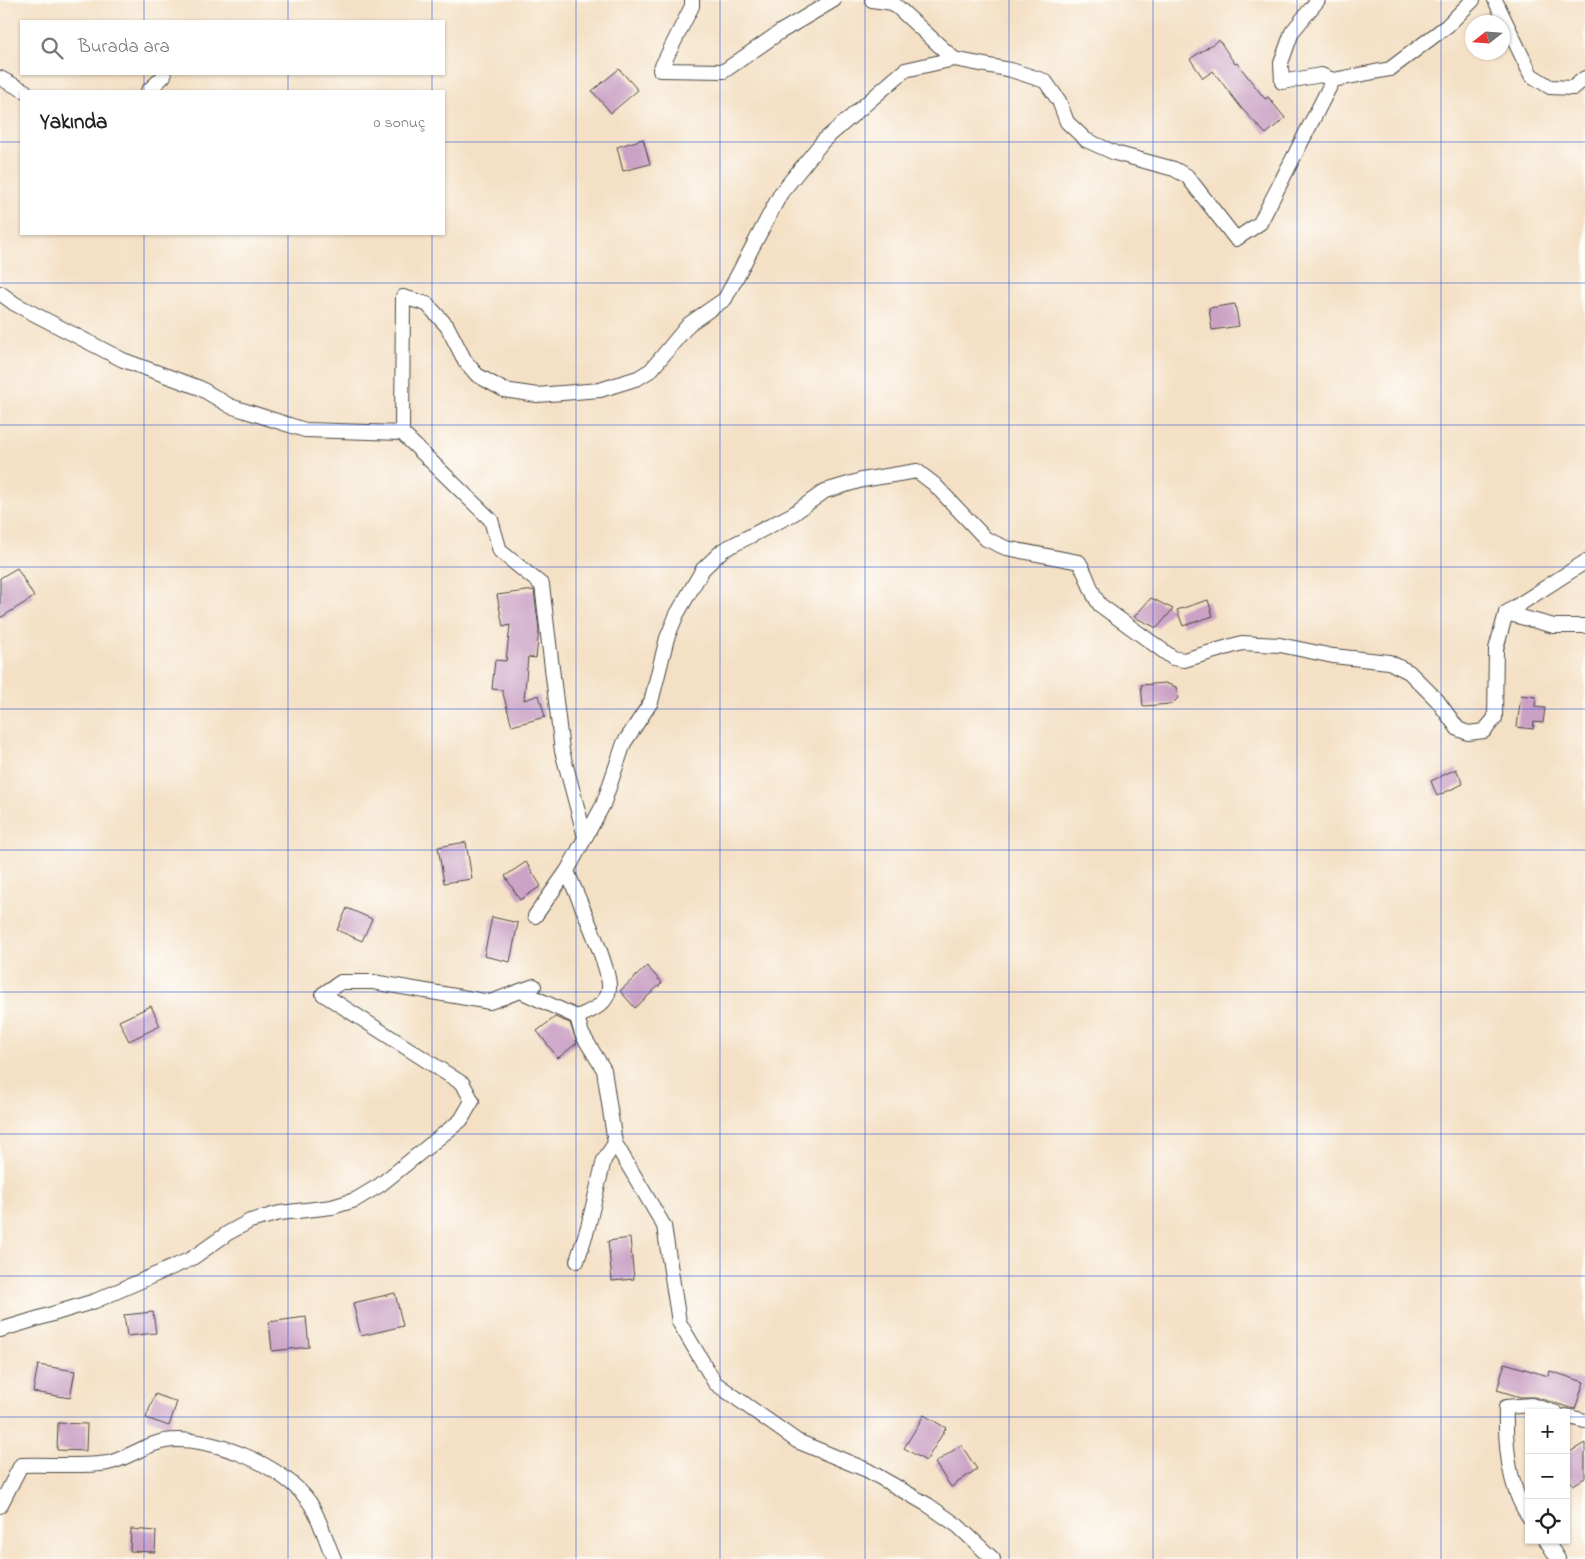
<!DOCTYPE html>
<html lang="tr">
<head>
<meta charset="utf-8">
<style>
  :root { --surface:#fff; --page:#f2f2f2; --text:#222; --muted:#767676; --line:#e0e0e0 }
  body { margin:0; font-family:"Indie Flower",sans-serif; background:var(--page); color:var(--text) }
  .controls { position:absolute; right:15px; bottom:15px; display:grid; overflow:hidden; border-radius:0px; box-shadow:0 1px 4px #0004 }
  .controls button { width:45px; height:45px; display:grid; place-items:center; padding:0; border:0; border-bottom:1px solid var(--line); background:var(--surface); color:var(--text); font:25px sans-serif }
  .compass { position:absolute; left:1465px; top:15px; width:45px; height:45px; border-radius:50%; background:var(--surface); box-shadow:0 1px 4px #0004; rotate:253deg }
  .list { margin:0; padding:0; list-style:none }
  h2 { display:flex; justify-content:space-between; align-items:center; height:65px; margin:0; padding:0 20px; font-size:21px }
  h2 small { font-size:16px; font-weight:400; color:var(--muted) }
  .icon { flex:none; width:28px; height:28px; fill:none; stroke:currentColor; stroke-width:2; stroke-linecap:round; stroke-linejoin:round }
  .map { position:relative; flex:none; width:1585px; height:1559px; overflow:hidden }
  .search { position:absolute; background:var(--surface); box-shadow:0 1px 4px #0004; left:20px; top:20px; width:425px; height:55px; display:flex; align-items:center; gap:12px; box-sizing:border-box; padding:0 18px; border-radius:0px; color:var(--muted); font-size:19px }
  .panel { position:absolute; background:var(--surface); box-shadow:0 1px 4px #0004; left:20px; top:90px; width:425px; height:145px; border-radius:0px }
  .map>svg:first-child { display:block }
  .building { fill:#cba2c5 }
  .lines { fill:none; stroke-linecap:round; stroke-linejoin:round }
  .street-casing { stroke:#494642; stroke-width:16 }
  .street { stroke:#fff; stroke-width:14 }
  .grid { fill:none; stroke:#1d4ed8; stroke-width:1; stroke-opacity:0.55 }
</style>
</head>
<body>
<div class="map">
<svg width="1585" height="1559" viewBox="0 0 1585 1559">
  <rect width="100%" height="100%" fill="#fdfcf7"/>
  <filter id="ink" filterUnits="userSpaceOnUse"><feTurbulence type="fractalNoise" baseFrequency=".02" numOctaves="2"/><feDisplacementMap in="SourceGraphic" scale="10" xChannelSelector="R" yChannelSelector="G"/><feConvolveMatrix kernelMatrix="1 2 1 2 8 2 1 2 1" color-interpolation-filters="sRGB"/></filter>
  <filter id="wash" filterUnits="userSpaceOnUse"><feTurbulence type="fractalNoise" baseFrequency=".0096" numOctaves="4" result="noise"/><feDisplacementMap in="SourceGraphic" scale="20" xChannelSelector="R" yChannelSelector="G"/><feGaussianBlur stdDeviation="1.12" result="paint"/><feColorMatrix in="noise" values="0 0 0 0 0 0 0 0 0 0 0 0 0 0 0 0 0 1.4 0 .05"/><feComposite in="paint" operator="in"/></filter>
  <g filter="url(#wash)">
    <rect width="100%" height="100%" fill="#f4e0c5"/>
    <g id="blocks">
      <g class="building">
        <path d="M1219 40 1235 64 1237 63 1265 99 1268 97 1285 118 1266 134 1242 109 1213 71 1203 78 1190 59Z"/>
        <path d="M619 69 638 90 611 113 592 91Z"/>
        <path d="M643 139 650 164 623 171 617 147Z"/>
        <path d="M1235 304 1239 326 1212 330 1209 308Z"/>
        <path d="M17 568 34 597 0 618V578Z"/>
        <path d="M534 590 539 630 536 658 528 657 524 700 539 695 545 717 512 726 502 690 492 689 495 660 506 661 510 625 503 627 497 595Z"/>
        <path d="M1151 598 1173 609 1157 628 1134 617Z"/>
        <path d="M1208 600 1213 616 1183 626 1177 610Z"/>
        <path d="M1165 683 1176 687 1178 698 1172 704 1143 706 1141 685Z"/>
        <path d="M1521 695 1536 697 1535 707 1545 708 1543 723 1534 722 1533 729 1517 727Z"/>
        <path d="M1456 769 1463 784 1437 796 1431 781Z"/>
        <path d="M466 842 472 879 444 883 438 847Z"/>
        <path d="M526 862 541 886 520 900 505 876Z"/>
        <path d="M347 908 372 919 362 941 337 930Z"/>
        <path d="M492 917 518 923 510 962 484 956Z"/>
        <path d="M647 966 662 983 635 1008 620 991Z"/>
        <path d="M151 1006 160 1026 129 1041 119 1021Z"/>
        <path d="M555 1017 570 1023 577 1043 558 1058 537 1031Z"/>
        <path d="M630 1238 634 1279 612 1281 608 1241Z"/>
        <path d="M395 1293 403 1326 361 1336 353 1303Z"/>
        <path d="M153 1312 156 1333 127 1336 124 1315Z"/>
        <path d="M306 1317 309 1347 272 1351 269 1322Z"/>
        <path d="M1505 1363 1548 1376 1550 1371 1584 1382 1575 1409 1534 1397H1520L1497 1390Z"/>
        <path d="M38 1365 75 1371 70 1398 33 1392Z"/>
        <path d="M155 1394 177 1402 169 1426 146 1418Z"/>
        <path d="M924 1415 946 1428 926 1461 904 1448Z"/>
        <path d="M58 1423 87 1424 86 1451 57 1450Z"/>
        <path d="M1585 1443V1478L1573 1485 1566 1473V1454Z"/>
        <path d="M961 1445 977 1469 951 1487 935 1463Z"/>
        <path d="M131 1529 156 1531 155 1552 130 1551Z"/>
      </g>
    </g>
  </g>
  <g filter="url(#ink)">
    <use href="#blocks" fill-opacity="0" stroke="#494642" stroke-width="1"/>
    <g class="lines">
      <g class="street-casing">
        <g id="street">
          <path d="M692 0V6L660 70 724 71 780 32 834 0"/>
          <path d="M872 0 893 3 954 59"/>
          <path d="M1318 0 1292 32 1281 63 1282 82 1321 75 1333 80 1390 69 1447 26 1473 0"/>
          <path d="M1495 0 1531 75 1550 87 1573 88 1585 78"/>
          <path d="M0 78 25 91"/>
          <path d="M148 91 164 76"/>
          <path d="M0 293 15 304 123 360 200 388 230 406 305 430 402 433 491 520 500 551 542 585 562 751 585 837"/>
          <path d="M402 433 403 297 427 304 447 326 465 361 477 375 504 390 537 395 600 390 638 378 651 370 689 324 725 299 781 193 823 141 905 70 954 59 1011 70 1045 81 1059 101 1067 122 1086 140 1115 153 1174 169 1187 176 1236 239 1260 223 1333 80"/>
          <path d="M1506 613 1554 626H1585"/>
          <path d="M567 871C576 894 611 968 609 988 608 1005 590 1011 577 1017"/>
          <path d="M535 916 567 871 603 805 624 743 651 702 667 638 677 614 703 569 723 550 793 514 825 491 862 480 917 471 934 484 986 539 1006 548 1079 562C1088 576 1090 592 1100 605L1173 658 1184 660 1242 643 1280 645 1333 656 1389 662 1409 672 1437 700 1458 729 1468 733 1484 731 1495 718 1496 649 1506 613 1585 562"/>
          <path d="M520 991 577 1017 582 1034 604 1070 615 1143 664 1226 679 1322 715 1383 797 1441 867 1470 928 1505 958 1526 993 1559"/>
          <path d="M577 1261 588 1227 604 1160 615 1143"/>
          <path d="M0 1330 95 1301 191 1259 228 1233 250 1221 280 1213 332 1207 355 1200 380 1185 461 1120 472 1101 463 1084 323 994 341 982H373L490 1002 534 986"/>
          <path d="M1566 1416 1585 1421"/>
          <path d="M0 1506 21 1465C46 1464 84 1467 108 1463 127 1459 145 1444 165 1441 209 1434 285 1466 310 1503 320 1519 326 1541 334 1559"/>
          <path d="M1529 1517C1508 1488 1505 1441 1506 1407L1531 1405 1556 1413"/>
          <path d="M1546 1540 1558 1559"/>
        </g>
      </g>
      <use href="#street" class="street"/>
    </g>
  </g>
  <path class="grid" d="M144 0V21M288 0V21M432 0V21M576 0V1559M720 0V1559M865 0V1559M1009 0V1559M1153 0V1559M1297 0V1559M1441 0V1559M144 74V91M288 74V91M432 74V91M0 142H21M444 142H1585M144 234V1559M288 234V1559M432 234V1559M0 283H1585M0 425H1585M0 567H1585M0 709H1585M0 850H1585M0 992H1585M0 1134H1585M0 1276H1585M0 1417H1529M1566 1417H1585"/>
</svg>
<div class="controls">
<button>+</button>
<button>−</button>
<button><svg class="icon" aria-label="locate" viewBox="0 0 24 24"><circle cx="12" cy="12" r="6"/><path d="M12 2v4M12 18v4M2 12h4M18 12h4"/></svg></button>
</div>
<svg class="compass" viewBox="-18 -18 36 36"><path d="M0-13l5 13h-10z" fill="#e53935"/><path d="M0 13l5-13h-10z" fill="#767676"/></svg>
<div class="search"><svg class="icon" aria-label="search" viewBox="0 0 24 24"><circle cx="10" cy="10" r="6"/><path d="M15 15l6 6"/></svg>Burada ara</div>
<section class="panel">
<h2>Yakında<small>0 sonuç</small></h2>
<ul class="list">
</ul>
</section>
</div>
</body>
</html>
